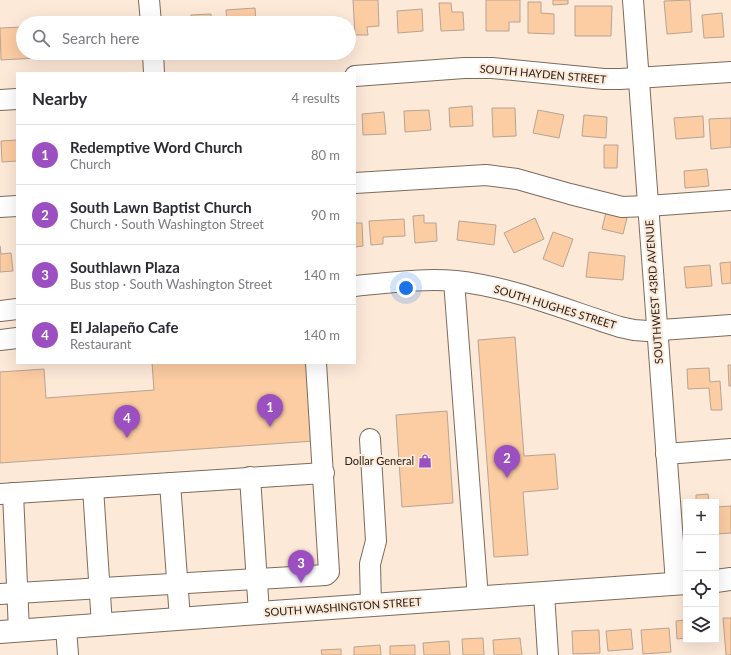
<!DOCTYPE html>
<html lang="en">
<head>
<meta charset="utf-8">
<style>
  :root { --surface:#fff; --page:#f7f7f7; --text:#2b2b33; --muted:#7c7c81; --line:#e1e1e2; --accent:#9b4fc1 }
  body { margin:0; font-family:Lato,sans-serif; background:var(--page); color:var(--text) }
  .controls { position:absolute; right:12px; bottom:12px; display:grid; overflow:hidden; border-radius:0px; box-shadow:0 4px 16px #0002 }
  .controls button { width:36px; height:36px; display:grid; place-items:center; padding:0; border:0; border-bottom:1px solid var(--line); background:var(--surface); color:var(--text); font:20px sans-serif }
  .you { position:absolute; left:406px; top:288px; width:14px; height:14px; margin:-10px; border:3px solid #fff; border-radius:50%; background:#1a73e8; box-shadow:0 0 0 6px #1a73e833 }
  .badge { display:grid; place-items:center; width:26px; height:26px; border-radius:50%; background:var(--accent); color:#fff; font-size:13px; font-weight:700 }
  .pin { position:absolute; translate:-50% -33px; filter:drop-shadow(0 1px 2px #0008) }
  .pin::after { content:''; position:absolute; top:21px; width:14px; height:12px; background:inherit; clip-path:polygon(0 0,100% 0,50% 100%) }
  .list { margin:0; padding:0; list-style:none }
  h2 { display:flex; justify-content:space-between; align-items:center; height:52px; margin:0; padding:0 16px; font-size:17px }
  h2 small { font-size:13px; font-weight:400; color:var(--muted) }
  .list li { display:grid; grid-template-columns:26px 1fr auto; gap:12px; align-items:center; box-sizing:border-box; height:60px; padding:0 16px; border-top:1px solid var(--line) }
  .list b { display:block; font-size:15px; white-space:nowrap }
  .list p { margin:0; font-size:13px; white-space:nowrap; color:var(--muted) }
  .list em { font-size:13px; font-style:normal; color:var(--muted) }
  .icon { flex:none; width:22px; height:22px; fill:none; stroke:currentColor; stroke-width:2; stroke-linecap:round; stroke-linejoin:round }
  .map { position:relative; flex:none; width:731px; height:655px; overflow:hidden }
  .search { position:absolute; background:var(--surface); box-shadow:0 4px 16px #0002; left:16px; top:16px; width:340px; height:44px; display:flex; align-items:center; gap:10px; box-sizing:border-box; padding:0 14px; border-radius:22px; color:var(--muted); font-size:15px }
  .panel { position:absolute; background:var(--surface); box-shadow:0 4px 16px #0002; left:16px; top:72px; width:340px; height:292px; border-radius:0px }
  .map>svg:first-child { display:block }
  .building { fill:#fccca2; stroke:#b7a494 }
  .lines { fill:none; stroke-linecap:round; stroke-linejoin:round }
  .minor-casing { stroke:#7d6b5c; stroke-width:22 }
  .major-casing { stroke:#7d6b5c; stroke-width:24 }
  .minor { stroke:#fff; stroke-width:20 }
  .major { stroke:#fff; stroke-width:22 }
  .labels { text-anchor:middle; stroke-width:4; stroke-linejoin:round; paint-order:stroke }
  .street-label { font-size:11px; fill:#27201a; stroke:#fde9d8 }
  .poi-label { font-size:11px; fill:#27201a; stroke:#fde9d8; text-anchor:end }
</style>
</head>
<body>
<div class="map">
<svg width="731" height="655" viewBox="0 0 731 655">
  <rect width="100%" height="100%" fill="#fde9d8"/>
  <g class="building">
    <path d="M353 0H378L379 26 367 27 368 35H355Z"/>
    <path d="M486 0H520V22H509V31H486Z"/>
    <path d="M553 0H568V4L553 5Z"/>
    <path d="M690 0 692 32 667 34 664 1Z"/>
    <path d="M528 2H541V13L554 14V34L528 33Z"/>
    <path d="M439 3H451L452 12H463L464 30 441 31Z"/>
    <path d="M575 6H612L611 36H575Z"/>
    <path d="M255 8 256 23H227L226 10Z"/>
    <path d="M422 9 423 31 398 33 397 11Z"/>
    <path d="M722 13 724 37 704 38 702 15Z"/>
    <path d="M211 14V23H191V15Z"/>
    <path d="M296 17 297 23H269V19Z"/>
    <path d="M339 17 340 23H313V19Z"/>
    <path d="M23 27V53H35L36 58 1 60 0 28Z"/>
    <path d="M44 53H74L75 56 44 58Z"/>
    <path d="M472 106 473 126 450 127 449 108Z"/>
    <path d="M492 108H515L516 136 493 137Z"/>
    <path d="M429 110 431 130 405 132 404 111Z"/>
    <path d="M538 110 564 115 559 138 533 133Z"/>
    <path d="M384 112 386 134 363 135 362 114Z"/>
    <path d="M584 115 607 117 606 138 582 136Z"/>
    <path d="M703 116 704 137 676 139 674 118Z"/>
    <path d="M731 118V147L711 149 709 119Z"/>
    <path d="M17 140V161L2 162 1 141Z"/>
    <path d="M604 145H618L617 168H604Z"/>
    <path d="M707 169 709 186 685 188 684 171Z"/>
    <path d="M606 212 627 218 623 234 602 229Z"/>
    <path d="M424 215V223H436L437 241 415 243 413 216Z"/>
    <path d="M535 218 544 239 514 253 504 233Z"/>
    <path d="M404 219 405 236 383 237V244L371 245 369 221Z"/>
    <path d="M459 221 496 225 494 245 457 240Z"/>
    <path d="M355 223H362L363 246 355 247Z"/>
    <path d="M553 232 573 239 563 267 543 259Z"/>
    <path d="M0 246 1 254 11 253 13 271 0 272Z"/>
    <path d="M589 252 625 256 623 280 586 277Z"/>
    <path d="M731 262V283L722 284 720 263Z"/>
    <path d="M710 265 712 286 686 288 684 267Z"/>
    <path d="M515 337 524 456 555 454 558 489 523 492 528 555 494 557 478 340Z"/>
    <path d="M152 363H308L314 441 0 463V372L44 369 46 398 154 390Z"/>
    <path d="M728 365H731V386H729Z"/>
    <path d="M709 368 710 382 720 381 722 410H711L709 388 688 389 687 369Z"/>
    <path d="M447 411 453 503 402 507 396 415Z"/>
    <path d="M708 494 709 502H696V495Z"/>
    <path d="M731 506V533L716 534V507Z"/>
    <path d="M723 618H731V655H726Z"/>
    <path d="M686 620V638L677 639 676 621Z"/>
    <path d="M669 628 671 652 643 654 641 630Z"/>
    <path d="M631 629 633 649 608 651 606 631Z"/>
    <path d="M599 630 600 653 573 654 572 631Z"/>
    <path d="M483 638 484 655H463L462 639Z"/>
    <path d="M520 638 522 655H494L493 640Z"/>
    <path d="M449 641 450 655H424L423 643Z"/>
    <path d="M380 645 381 655H354V647Z"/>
    <path d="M415 645V655H390V646Z"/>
    <path d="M341 649V655H322L321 650Z"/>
  </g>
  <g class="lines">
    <g class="minor-casing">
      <g id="minor">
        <path d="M149 0 151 23"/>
        <path d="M633 0 676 583"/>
        <path d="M153 53 154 73"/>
        <path d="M355 76 464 68H492L604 79H620L731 72"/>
        <path d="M0 100 17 99"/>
        <path d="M355 183 486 175 517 179 570 194 622 207 648 206 731 200"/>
        <path d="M0 207 17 206"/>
        <path d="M454 281 478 598"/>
        <path d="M355 286C388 283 423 278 456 281 512 287 566 310 620 327L634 330 647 331 731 325"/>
        <path d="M0 311 17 309"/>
        <path d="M0 340 17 338"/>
        <path d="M370 439 376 541 370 564 371 605"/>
        <path d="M666 454 731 449"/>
        <path d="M250 477 259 613"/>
        <path d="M170 483 180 619"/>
        <path d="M93 488 102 625"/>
        <path d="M13 493 19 631"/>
        <path d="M0 494 324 473"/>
        <path d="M0 594 326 575 329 572 316 363"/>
        <path d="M544 594 548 655"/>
        <path d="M66 628 68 655"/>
      </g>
    </g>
    <g class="major-casing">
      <g id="major">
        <path d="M716 581 731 579"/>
        <path d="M0 632 259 613 686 583"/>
      </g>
    </g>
    <use href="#minor" class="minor"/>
    <use href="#major" class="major"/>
  </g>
  <defs>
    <g id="shop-bare" transform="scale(1.08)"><path d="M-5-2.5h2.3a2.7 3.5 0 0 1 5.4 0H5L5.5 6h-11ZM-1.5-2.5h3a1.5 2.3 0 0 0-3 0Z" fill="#9b4fc1" stroke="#fde9d8" stroke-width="2.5" paint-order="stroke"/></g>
  </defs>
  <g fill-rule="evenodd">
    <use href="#shop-bare" x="425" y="461"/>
  </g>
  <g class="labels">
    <g class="street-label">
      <text transform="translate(543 74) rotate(5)" y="4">SOUTH HAYDEN STREET</text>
      <text transform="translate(654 292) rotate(-94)" y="4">SOUTHWEST 43RD AVENUE</text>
      <text transform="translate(555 307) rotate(17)" y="4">SOUTH HUGHES STREET</text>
      <text transform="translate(343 607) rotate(-4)" y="4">SOUTH WASHINGTON STREET</text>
    </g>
    <g class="poi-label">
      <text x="414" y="465">Dollar General</text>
    </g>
  </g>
</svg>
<div class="controls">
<button>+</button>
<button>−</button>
<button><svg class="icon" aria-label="locate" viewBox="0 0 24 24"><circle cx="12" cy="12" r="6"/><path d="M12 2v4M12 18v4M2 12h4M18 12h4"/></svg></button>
<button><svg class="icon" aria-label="layers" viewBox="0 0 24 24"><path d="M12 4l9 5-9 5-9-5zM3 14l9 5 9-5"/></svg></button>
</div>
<div class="you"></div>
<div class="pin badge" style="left:270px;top:427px">1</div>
<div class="pin badge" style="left:507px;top:478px">2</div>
<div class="pin badge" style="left:301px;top:583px">3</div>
<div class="pin badge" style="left:127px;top:438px">4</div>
<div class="search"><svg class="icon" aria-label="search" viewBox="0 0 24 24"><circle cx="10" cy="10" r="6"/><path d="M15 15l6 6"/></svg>Search here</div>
<section class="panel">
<h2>Nearby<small>4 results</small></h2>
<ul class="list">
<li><span class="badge">1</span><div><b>Redemptive Word Church</b><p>Church</p></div><em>80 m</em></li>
<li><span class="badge">2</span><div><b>South Lawn Baptist Church</b><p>Church · South Washington Street</p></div><em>90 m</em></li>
<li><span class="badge">3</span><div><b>Southlawn Plaza</b><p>Bus stop · South Washington Street</p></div><em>140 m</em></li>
<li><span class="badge">4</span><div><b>El Jalapeño Cafe</b><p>Restaurant</p></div><em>140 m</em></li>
</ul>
</section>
</div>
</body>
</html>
